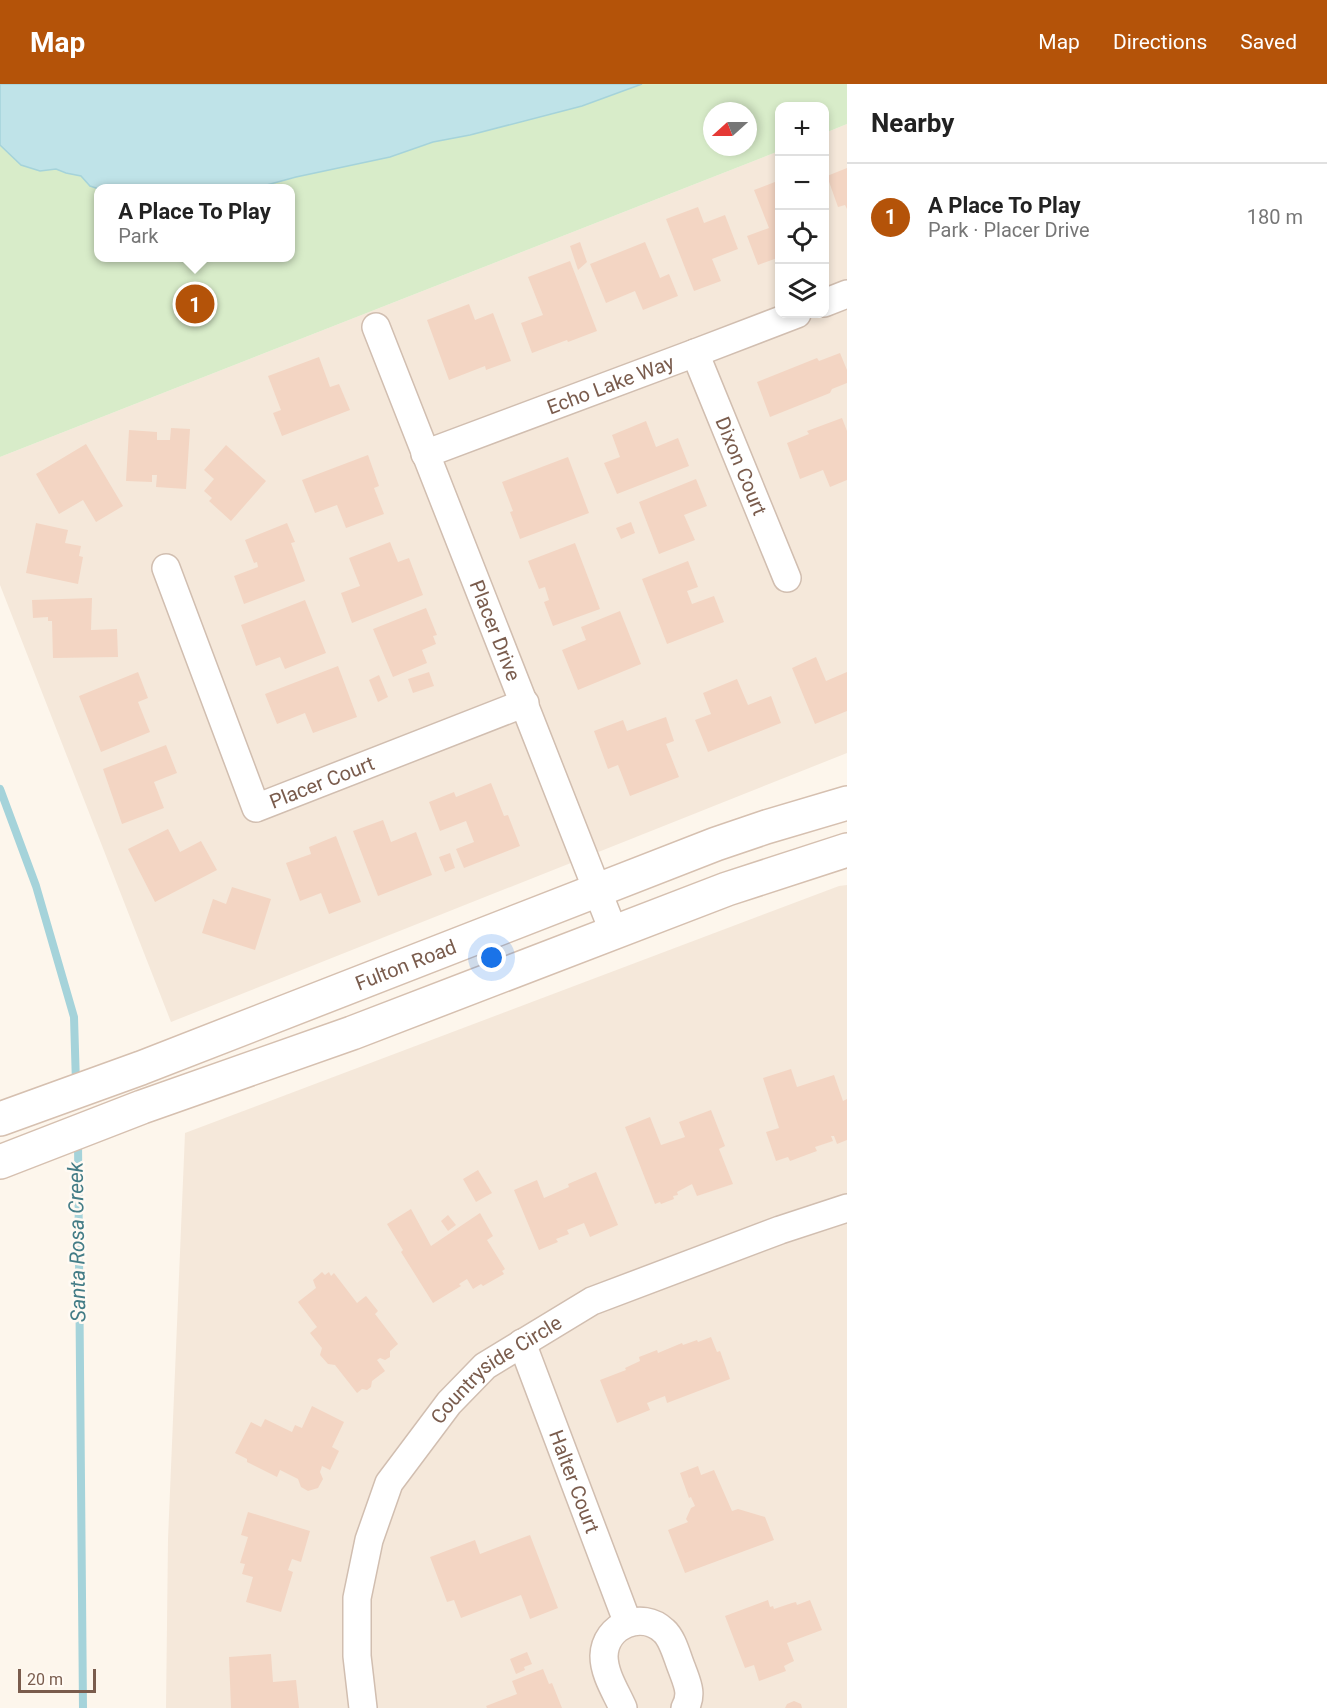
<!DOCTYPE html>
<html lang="en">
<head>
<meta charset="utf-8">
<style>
  :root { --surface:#fff; --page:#f6f6f6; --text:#222; --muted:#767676; --line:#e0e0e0; --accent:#b45309 }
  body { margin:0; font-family:Roboto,sans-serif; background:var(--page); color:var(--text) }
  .controls { position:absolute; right:18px; top:18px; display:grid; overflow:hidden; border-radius:12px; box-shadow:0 3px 9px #0003 }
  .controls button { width:54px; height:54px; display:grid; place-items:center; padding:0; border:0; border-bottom:2px solid var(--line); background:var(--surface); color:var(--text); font:30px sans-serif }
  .compass { position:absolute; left:703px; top:18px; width:54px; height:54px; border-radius:50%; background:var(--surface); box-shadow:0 3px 9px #0003; rotate:249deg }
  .scale { position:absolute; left:18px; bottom:15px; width:78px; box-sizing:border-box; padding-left:6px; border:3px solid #7a5c4d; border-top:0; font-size:16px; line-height:21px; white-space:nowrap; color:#7a5c4d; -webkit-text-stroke:4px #fffaf3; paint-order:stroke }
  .you { position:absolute; left:492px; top:874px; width:21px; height:21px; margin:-15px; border:4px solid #fff; border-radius:50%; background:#1a73e8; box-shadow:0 0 0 9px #1a73e833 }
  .badge { display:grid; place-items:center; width:39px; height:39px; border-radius:50%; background:var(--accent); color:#fff; font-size:20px; font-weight:700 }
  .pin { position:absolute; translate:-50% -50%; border:3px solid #fff; box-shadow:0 2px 6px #0006 }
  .popup { position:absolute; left:94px; top:100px; width:201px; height:78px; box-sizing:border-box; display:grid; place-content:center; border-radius:12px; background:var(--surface); filter:drop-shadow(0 2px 4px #0005); font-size:20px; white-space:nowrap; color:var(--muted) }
  .popup b { font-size:22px; color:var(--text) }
  .popup::after { content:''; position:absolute; left:50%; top:100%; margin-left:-12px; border:12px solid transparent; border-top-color:var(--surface) }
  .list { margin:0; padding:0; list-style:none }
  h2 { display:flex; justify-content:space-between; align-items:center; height:78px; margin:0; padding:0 24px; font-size:26px }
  h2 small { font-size:20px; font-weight:400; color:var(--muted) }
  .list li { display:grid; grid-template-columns:39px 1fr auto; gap:18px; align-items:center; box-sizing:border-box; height:108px; padding:0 24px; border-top:2px solid var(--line) }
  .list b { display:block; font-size:22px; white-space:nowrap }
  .list p { margin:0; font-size:20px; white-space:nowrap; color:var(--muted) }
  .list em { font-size:20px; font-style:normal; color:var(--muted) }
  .icon { flex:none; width:33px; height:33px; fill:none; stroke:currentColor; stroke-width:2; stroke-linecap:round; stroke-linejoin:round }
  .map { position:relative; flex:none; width:847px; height:1624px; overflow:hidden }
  header { display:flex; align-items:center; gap:36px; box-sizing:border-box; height:84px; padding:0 30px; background:var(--accent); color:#fff }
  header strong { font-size:28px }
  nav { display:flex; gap:33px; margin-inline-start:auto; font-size:21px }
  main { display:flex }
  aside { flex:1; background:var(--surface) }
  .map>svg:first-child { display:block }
  .residential { fill:#f5e8da }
  .green { fill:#d8ecc9; fill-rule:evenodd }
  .water { fill:#bfe3e8; stroke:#a5d3da; stroke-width:1.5 }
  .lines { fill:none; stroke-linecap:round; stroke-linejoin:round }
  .stream { stroke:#a5d3da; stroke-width:8 }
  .building { fill:#f3d5c3 }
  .minor-casing { stroke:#d1beb0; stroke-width:30 }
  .secondary-casing { stroke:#d6c0b0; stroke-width:36 }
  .minor { stroke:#fff; stroke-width:27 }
  .secondary { stroke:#fff; stroke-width:33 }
  .labels { text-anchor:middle; stroke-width:5; stroke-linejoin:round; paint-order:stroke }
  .street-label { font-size:20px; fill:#7a5c4d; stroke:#fffaf3 }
  .water-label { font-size:21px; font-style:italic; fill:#437c86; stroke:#fffaf3 }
</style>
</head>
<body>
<header>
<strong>Map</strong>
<nav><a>Map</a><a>Directions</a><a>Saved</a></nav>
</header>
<main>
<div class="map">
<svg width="847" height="1624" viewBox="0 0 847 1624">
  <rect width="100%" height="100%" fill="#fdf6ec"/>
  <g class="residential">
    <path d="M847 40V669L171 938 0 501V373L779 67 780 230H824L825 49Z"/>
    <path d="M847 801V1624H166L168 1455 185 1049 839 802Z"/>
  </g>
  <path class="green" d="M0 0H847V40L825 49 824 22H780L779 67 0 373ZM712 27H748V63H712ZM99 104H291V174H99Z"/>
  <path class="water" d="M0 0H642L582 22 470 51 433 58 390 73 296 93 263 102 243 104 99 105 90 102 81 92 66 89 56 85 40 87 21 81 0 61Z"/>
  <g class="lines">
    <g class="stream">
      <path d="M0 705 36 802 74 933 76 1000"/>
      <path d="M78 1057 83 1624"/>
    </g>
  </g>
  <g class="building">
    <path d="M847 84V125L845 121 838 123 827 92Z"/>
    <path d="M780 96V150L777 151 780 159V173L758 181 747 152 769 144 754 106Z"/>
    <path d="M698 123 704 139 725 131 738 165 712 175 721 197 694 207 666 135Z"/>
    <path d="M580 158 587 178 578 186 570 162Z"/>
    <path d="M645 158 660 194 669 190 678 212 643 226 635 207 606 219 590 180Z"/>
    <path d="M570 177 597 247 568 258 567 256 532 269 521 239 543 231 528 193Z"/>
    <path d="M469 220 475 236 493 229 511 277 486 286 485 282 449 296 427 236Z"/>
    <path d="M840 269 847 286V299L832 305 830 309 770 333 757 298 817 274 819 277Z"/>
    <path d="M319 273 330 303 339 300 350 326 282 352 273 329 281 326 268 292Z"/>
    <path d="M842 334 847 347V396L830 403 823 386 800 395 787 359 809 350 807 347Z"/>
    <path d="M646 337 656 363 678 354 689 382 617 410 604 379 620 373 612 351Z"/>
    <path d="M171 344 190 345 186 405 156 403 157 391H152V398L126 397 129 346 157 348V356H170Z"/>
    <path d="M86 360 123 422 96 438 83 416 59 430 36 390Z"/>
    <path d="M226 361 266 397 231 437 209 417 212 414 204 407 214 395 204 386Z"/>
    <path d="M368 371 379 402 374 404 384 430 346 444 337 421 315 429 302 396Z"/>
    <path d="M568 373 589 429 520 455 510 428 513 427 502 398Z"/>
    <path d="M696 395 707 422 684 431 695 456 659 470 639 418Z"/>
    <path d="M631 438 635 449 621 455 616 444Z"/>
    <path d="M36 439 68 446 65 459 81 462 79 472 83 473 78 500 26 489Z"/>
    <path d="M287 439 295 458 291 459 305 497 244 520 234 492 258 483 257 478 254 479 245 456Z"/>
    <path d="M390 458 398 478 409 474 423 511 352 539 341 509 360 502 349 474Z"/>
    <path d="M575 459 600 525 553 542 544 518 549 516 545 503 539 505 528 477Z"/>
    <path d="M688 477 698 503 687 507 692 520 714 512 724 538 667 560 642 495Z"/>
    <path d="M92 514 91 546 117 545 118 573 53 574 52 537H48V533L33 534 32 516Z"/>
    <path d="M305 516 326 569 285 585 280 573 256 582 241 541Z"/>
    <path d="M426 524 437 551 433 552 436 560 422 566 427 579 393 593 373 545Z"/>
    <path d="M620 527 641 580 578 606 562 566 586 556 581 543Z"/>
    <path d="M816 573 826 597 847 588V627L815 640 792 584Z"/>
    <path d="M338 582 357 633 313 649 305 629 277 640 265 610Z"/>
    <path d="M138 588 148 614 138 618 150 648 101 668 79 612Z"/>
    <path d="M429 588 434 602 413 609 408 595Z"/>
    <path d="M379 591 388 613 378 618 369 596Z"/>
    <path d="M737 595 748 621 771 612 781 639 708 668 695 636 711 630 703 609Z"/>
    <path d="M666 633 674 657 666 660 679 693 630 712 618 681 608 685 594 647 623 636 627 647Z"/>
    <path d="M166 661 177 689 154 698 164 724 122 740 103 685Z"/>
    <path d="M491 699 504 732 508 731 520 762 464 784 456 765 474 758 466 737 440 747 429 718 454 708 456 713Z"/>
    <path d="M383 736 391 758 416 748 432 791 378 812 353 747Z"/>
    <path d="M168 745 180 768 201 757 217 786 155 818 128 765Z"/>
    <path d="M336 752 361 818 329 830 321 809 300 817 286 779 311 770 309 763Z"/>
    <path d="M450 769 455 784 445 788 439 773Z"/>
    <path d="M232 803 271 815 255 866 202 849 213 815 226 820Z"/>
    <path d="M791 985 797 1003 834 991 843 1017 847 1015V1056L837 1060 834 1052H831L833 1057 815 1063 817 1067 790 1077 788 1073 776 1077 766 1048 779 1044 763 994Z"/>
    <path d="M711 1026 725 1062 719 1065 733 1100 697 1112 692 1100 677 1108 678 1111 673 1112 674 1115 661 1120 660 1118 655 1120 625 1043 650 1033 661 1061 685 1053 679 1038Z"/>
    <path d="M478 1086 492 1109 476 1118 463 1095Z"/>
    <path d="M596 1088 618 1141 590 1153 584 1139 567 1146 569 1150 556 1155 558 1158 539 1166 514 1106 537 1096 544 1114 569 1103 568 1100Z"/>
    <path d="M411 1125 431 1162 480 1129 493 1152 487 1156 505 1185 502 1187 504 1190 483 1202 481 1200 473 1205 467 1195 459 1200 461 1202 433 1219 401 1168 403 1166 387 1140Z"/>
    <path d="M448 1131 456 1141 448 1147 441 1137Z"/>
    <path d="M322 1188 325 1191 329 1188 331 1192 334 1189 357 1219 366 1212 378 1227 375 1230 398 1260 390 1267V1273L385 1276 380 1274 377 1276 385 1287 372 1297 371 1303 367 1306 362 1305 357 1309 335 1281 328 1280 320 1271 322 1264 310 1249 317 1243 298 1218 316 1204 313 1196Z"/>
    <path d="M711 1253 717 1268 720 1267 730 1295 667 1319 665 1312 647 1319 650 1326 617 1339 600 1296 626 1286 625 1284 640 1277 639 1273 657 1266 658 1269 682 1259 683 1261 697 1256 698 1258Z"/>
    <path d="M312 1322 344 1338 332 1363 339 1367 330 1386 322 1382 320 1388 323 1395 318 1404 308 1407 301 1403 298 1395 280 1386 277 1393 247 1378V1375L235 1369 251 1338 261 1343 265 1335 292 1348 295 1341 302 1344Z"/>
    <path d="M698 1382 701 1391 714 1386 732 1427 738 1425 765 1433 774 1456 685 1489 668 1446 688 1438 686 1435 691 1424 695 1422 691 1413 689 1414 680 1389Z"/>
    <path d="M248 1428 310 1447 301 1478 292 1475 288 1486 293 1488 281 1528 246 1518 253 1493 242 1490 245 1480 240 1479 248 1453 241 1451Z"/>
    <path d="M530 1451 558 1524 530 1535 521 1511 461 1534 454 1516 447 1518 430 1473 475 1456 480 1470Z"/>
    <path d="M768 1516 770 1523 773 1522 774 1525 792 1519 796 1518 797 1521 810 1516 822 1546 787 1559 794 1577 784 1582 786 1587 759 1597 754 1581 745 1584 725 1532Z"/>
    <path d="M527 1568 532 1580 524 1583 525 1586 516 1590 510 1575Z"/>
    <path d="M271 1570 273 1598 296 1596 299 1624H231L229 1573Z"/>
    <path d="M543 1585 549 1600 552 1599 562 1624H487L486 1622 517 1610 512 1597Z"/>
    <path d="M794 1617 801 1620 802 1624H785L787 1620Z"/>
  </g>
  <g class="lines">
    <g class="minor-casing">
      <g id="minor">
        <path d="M824 219 847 210"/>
        <path id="s1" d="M376 243 614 849"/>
        <path id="s2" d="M695 269 787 494"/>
        <path id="s3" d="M425 370 695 269 797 230"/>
        <path id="s4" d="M166 484 256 724 525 619"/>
        <path id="s5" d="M522 1259 627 1537"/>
        <path id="s6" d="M363 1624 357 1572V1514L369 1456 389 1399 449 1319 485 1282 592 1217 780 1146 847 1124"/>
        <path d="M623 1624C616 1608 604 1590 604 1572 605 1541 642 1526 664 1547 673 1555 677 1573 682 1585 687 1599 693 1610 685 1624"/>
      </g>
    </g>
    <g class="secondary-casing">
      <g id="secondary">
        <path id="s7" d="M0 1035 141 984 716 760 766 743 847 719"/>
        <path d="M0 1078 142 1023 352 949 727 805 847 766"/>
      </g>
    </g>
    <use href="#minor" class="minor"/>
    <use href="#secondary" class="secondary"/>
  </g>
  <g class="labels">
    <g class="street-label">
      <text dy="7" stroke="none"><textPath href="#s3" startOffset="198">Echo Lake Way</textPath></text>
      <text dy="7" stroke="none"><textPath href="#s2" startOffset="122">Dixon Court</textPath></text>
      <text dy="7" stroke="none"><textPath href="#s1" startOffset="326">Placer Drive</textPath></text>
      <text dy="7" stroke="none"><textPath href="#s4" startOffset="327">Placer Court</textPath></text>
      <text dy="7" stroke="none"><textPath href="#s7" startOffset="434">Fulton Road</textPath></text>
      <text dy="7" stroke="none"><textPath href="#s6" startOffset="388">Countryside Circle</textPath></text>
      <text dy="7" stroke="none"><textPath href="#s5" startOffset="148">Halter Court</textPath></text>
    </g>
    <g class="water-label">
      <text transform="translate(77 1158) rotate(-91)" y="7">Santa Rosa Creek</text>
    </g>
  </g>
</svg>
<div class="controls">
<button>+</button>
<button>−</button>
<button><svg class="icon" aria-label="locate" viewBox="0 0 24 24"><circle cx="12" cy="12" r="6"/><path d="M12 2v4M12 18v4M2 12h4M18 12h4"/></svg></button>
<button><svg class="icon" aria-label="layers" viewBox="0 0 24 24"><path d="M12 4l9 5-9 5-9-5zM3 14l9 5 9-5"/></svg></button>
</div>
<svg class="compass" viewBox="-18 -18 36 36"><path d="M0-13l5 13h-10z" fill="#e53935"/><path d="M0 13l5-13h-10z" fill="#767676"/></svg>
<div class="scale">20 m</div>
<div class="you"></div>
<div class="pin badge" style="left:195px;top:220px">1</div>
<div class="popup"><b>A Place To Play</b>Park</div>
</div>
<aside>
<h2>Nearby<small></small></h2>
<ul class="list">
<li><span class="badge">1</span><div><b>A Place To Play</b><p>Park · Placer Drive</p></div><em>180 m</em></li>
</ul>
</aside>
</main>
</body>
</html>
